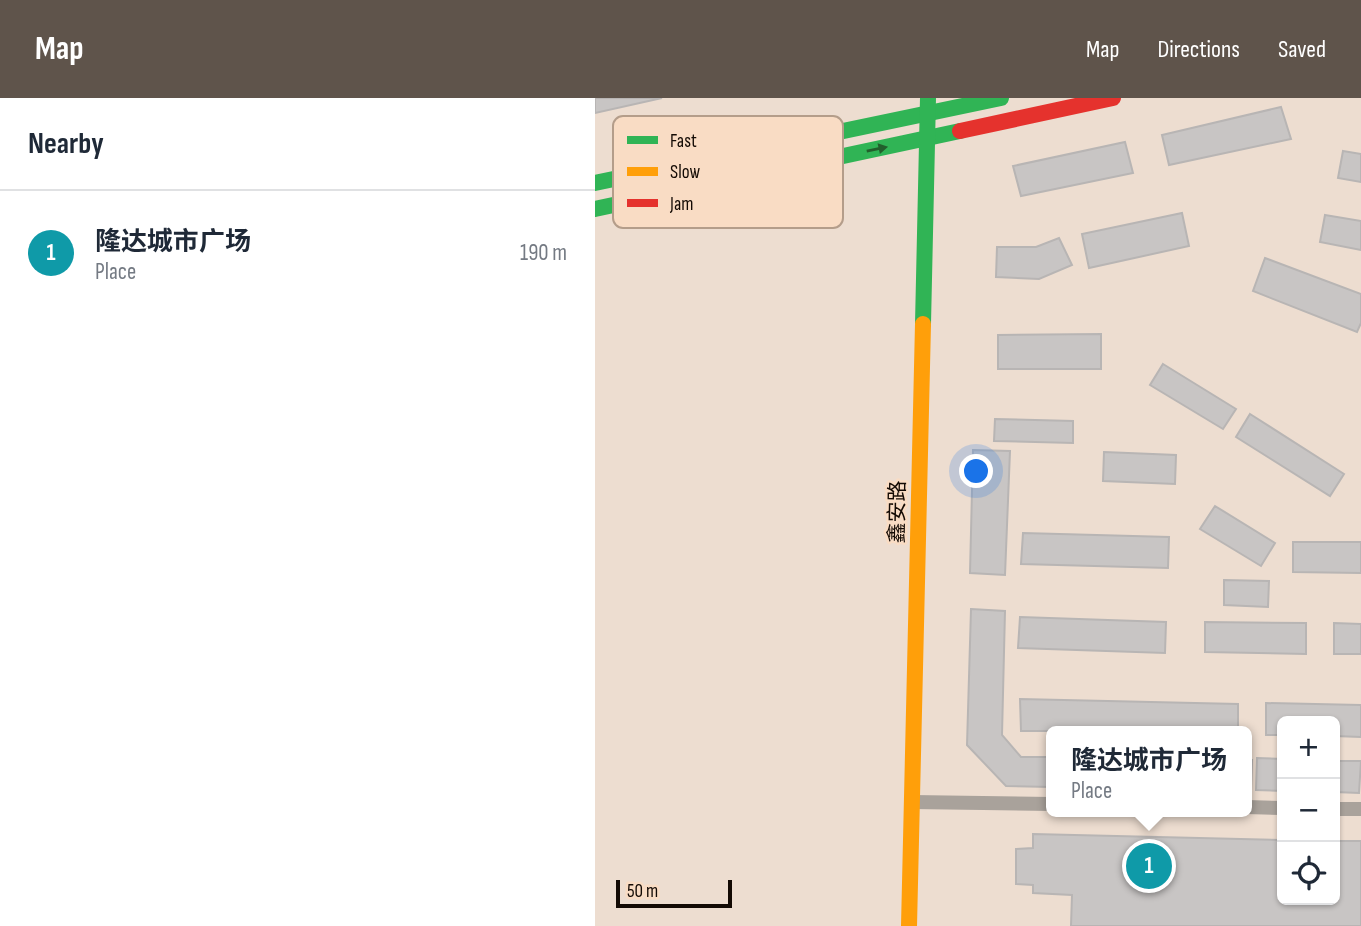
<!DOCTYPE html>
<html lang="en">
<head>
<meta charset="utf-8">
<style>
  :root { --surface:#fff; --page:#f6f6f7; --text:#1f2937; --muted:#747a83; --line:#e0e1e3; --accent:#5f544b }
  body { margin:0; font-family:"Sofia Sans Condensed","Noto Sans SC",sans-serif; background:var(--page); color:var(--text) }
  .controls { position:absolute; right:21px; bottom:21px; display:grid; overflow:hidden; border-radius:10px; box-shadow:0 2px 5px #0004 }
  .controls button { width:63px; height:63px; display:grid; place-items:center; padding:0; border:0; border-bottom:2px solid var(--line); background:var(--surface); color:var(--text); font:35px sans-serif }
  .scale { position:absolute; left:21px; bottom:18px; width:116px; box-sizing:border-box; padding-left:7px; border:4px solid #130a04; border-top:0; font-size:19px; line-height:24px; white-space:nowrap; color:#130a04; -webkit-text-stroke:5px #f9dcc4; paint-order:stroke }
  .you { position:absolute; left:382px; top:374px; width:24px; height:24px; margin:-18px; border:5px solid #fff; border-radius:50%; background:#1a73e8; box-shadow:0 0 0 10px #1a73e833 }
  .badge { display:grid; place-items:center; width:46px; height:46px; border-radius:50%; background:var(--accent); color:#fff; font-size:23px; font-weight:700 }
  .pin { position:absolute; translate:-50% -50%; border:4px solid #fff; box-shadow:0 2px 7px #0006 }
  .popup { position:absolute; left:451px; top:628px; width:206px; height:91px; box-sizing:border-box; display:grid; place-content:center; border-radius:10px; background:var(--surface); filter:drop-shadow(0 2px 5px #0005); font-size:23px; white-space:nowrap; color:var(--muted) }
  .popup b { font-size:26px; color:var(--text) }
  .popup::after { content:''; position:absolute; left:50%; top:100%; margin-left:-14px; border:14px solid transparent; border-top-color:var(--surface) }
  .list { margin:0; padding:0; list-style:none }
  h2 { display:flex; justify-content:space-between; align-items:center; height:91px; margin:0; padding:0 28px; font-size:30px }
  h2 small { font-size:23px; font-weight:400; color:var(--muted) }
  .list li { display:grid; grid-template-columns:46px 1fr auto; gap:21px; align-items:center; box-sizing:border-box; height:126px; padding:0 28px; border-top:2px solid var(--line) }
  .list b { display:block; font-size:26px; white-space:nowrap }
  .list p { margin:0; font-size:23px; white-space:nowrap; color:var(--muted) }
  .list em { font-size:23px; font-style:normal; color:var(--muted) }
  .icon { flex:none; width:38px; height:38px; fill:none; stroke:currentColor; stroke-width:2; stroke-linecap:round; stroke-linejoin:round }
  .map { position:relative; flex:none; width:766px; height:828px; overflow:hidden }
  header { display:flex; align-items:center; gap:42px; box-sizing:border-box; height:98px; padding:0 35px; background:var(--accent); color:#fff }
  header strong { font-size:33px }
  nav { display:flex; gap:38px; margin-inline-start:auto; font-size:24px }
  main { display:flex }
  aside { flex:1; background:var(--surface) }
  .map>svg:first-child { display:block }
  .building { fill:#c8c5c4; stroke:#b8b5b4; stroke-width:2 }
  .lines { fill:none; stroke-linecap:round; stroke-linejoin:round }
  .street { stroke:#a9a29b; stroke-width:14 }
  .fast { stroke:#30b455; stroke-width:16 }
  .slow { stroke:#ff9f0a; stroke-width:16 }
  .jam { stroke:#e5322d; stroke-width:16 }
  .oneway { fill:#225f2c }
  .labels { text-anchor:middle; stroke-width:5; stroke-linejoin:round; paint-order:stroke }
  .street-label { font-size:21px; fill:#130a04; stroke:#f9dcc4 }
  .key { fill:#f9dcc4; stroke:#b49d8a; stroke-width:2 }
  .key-label { font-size:19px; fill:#130a04 }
</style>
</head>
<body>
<header>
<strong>Map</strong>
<nav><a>Map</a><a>Directions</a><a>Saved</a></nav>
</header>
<main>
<aside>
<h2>Nearby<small></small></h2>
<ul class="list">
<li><span class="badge" style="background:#0f9aa8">1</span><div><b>隆达城市广场</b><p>Place</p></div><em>190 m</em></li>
</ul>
</aside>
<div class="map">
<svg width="766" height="828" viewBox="0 0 766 828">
  <rect width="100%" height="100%" fill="#edddd0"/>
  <g class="building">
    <path d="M0 0H67L0 15Z"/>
    <path d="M686 9 696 41 574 67 567 37Z"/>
    <path d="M530 44 538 75 426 98 418 68Z"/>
    <path d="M748 53 766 56V84L743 80Z"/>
    <path d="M587 115 594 148 494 170 487 136Z"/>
    <path d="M730 117 766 123V152L725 144Z"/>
    <path d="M464 140 477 167 444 181 401 179 402 149H441Z"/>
    <path d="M670 160 766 196V225L762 234 658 193Z"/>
    <path d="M506 236V271H403V237Z"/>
    <path d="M568 266 641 311 628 331 555 287Z"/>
    <path d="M655 316 749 376 735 398 641 339Z"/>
    <path d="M400 321 478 323V345L399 343Z"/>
    <path d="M378 352 415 353 410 477 375 475Z"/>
    <path d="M509 354 581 357 580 386 508 383Z"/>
    <path d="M620 408 680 445 666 468 605 431Z"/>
    <path d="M428 435 574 439 573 470 426 466Z"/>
    <path d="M698 444H766V475L698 474Z"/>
    <path d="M629 482 674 483 673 509 629 507Z"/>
    <path d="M376 511 410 513 407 637 426 659H456V689L411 688 372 647Z"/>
    <path d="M425 519 571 524 570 555 423 550Z"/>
    <path d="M610 524 711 525V556L610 554Z"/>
    <path d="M739 525 766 526V556H739Z"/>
    <path d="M425 601 643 606V633H426Z"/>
    <path d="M671 605 766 607V639L740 638V623H687V637H671Z"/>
    <path d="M662 660 687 661V693L661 692Z"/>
    <path d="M652 662H657L656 693H652Z"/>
    <path d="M740 663H766L764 695 740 694Z"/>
    <path d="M438 736 687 742V802H740V743H766V828H476L477 797 438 795V787L421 786V751L438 750Z"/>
  </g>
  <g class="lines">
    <g class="street">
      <path d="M317 704 456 706"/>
      <path d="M652 709 687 710"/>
      <path d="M740 711H766"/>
    </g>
    <g class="fast">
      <path d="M0 85 406 0"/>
      <path d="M0 111 365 33"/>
      <path d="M328 226 333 0"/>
    </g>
    <path class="slow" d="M314 828 328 226"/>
    <path class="jam" d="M365 33 518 0"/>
  </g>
  <defs><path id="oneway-solid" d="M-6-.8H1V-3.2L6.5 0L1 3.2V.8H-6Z" transform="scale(1.75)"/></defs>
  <use class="oneway" href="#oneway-solid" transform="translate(282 51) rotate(-12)"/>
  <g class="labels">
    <g class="street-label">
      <text transform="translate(302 414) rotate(-89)" y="7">鑫安路</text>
    </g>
  </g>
  <rect x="18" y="18" width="230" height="112" rx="10" class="key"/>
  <rect x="32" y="38" width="31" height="8" fill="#30b455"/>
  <rect x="32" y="69" width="31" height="9" fill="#ff9f0a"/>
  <rect x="32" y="101" width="31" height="8" fill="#e5322d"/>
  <g class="key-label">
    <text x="75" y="49">Fast</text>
    <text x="75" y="80">Slow</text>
    <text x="75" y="112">Jam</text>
  </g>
</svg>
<div class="controls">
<button>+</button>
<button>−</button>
<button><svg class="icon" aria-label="locate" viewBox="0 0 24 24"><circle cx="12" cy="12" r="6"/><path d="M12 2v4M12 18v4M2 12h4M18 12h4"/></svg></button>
</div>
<div class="scale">50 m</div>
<div class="you"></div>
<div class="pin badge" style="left:554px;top:768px;background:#0f9aa8">1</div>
<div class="popup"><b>隆达城市广场</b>Place</div>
</div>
</main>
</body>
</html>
